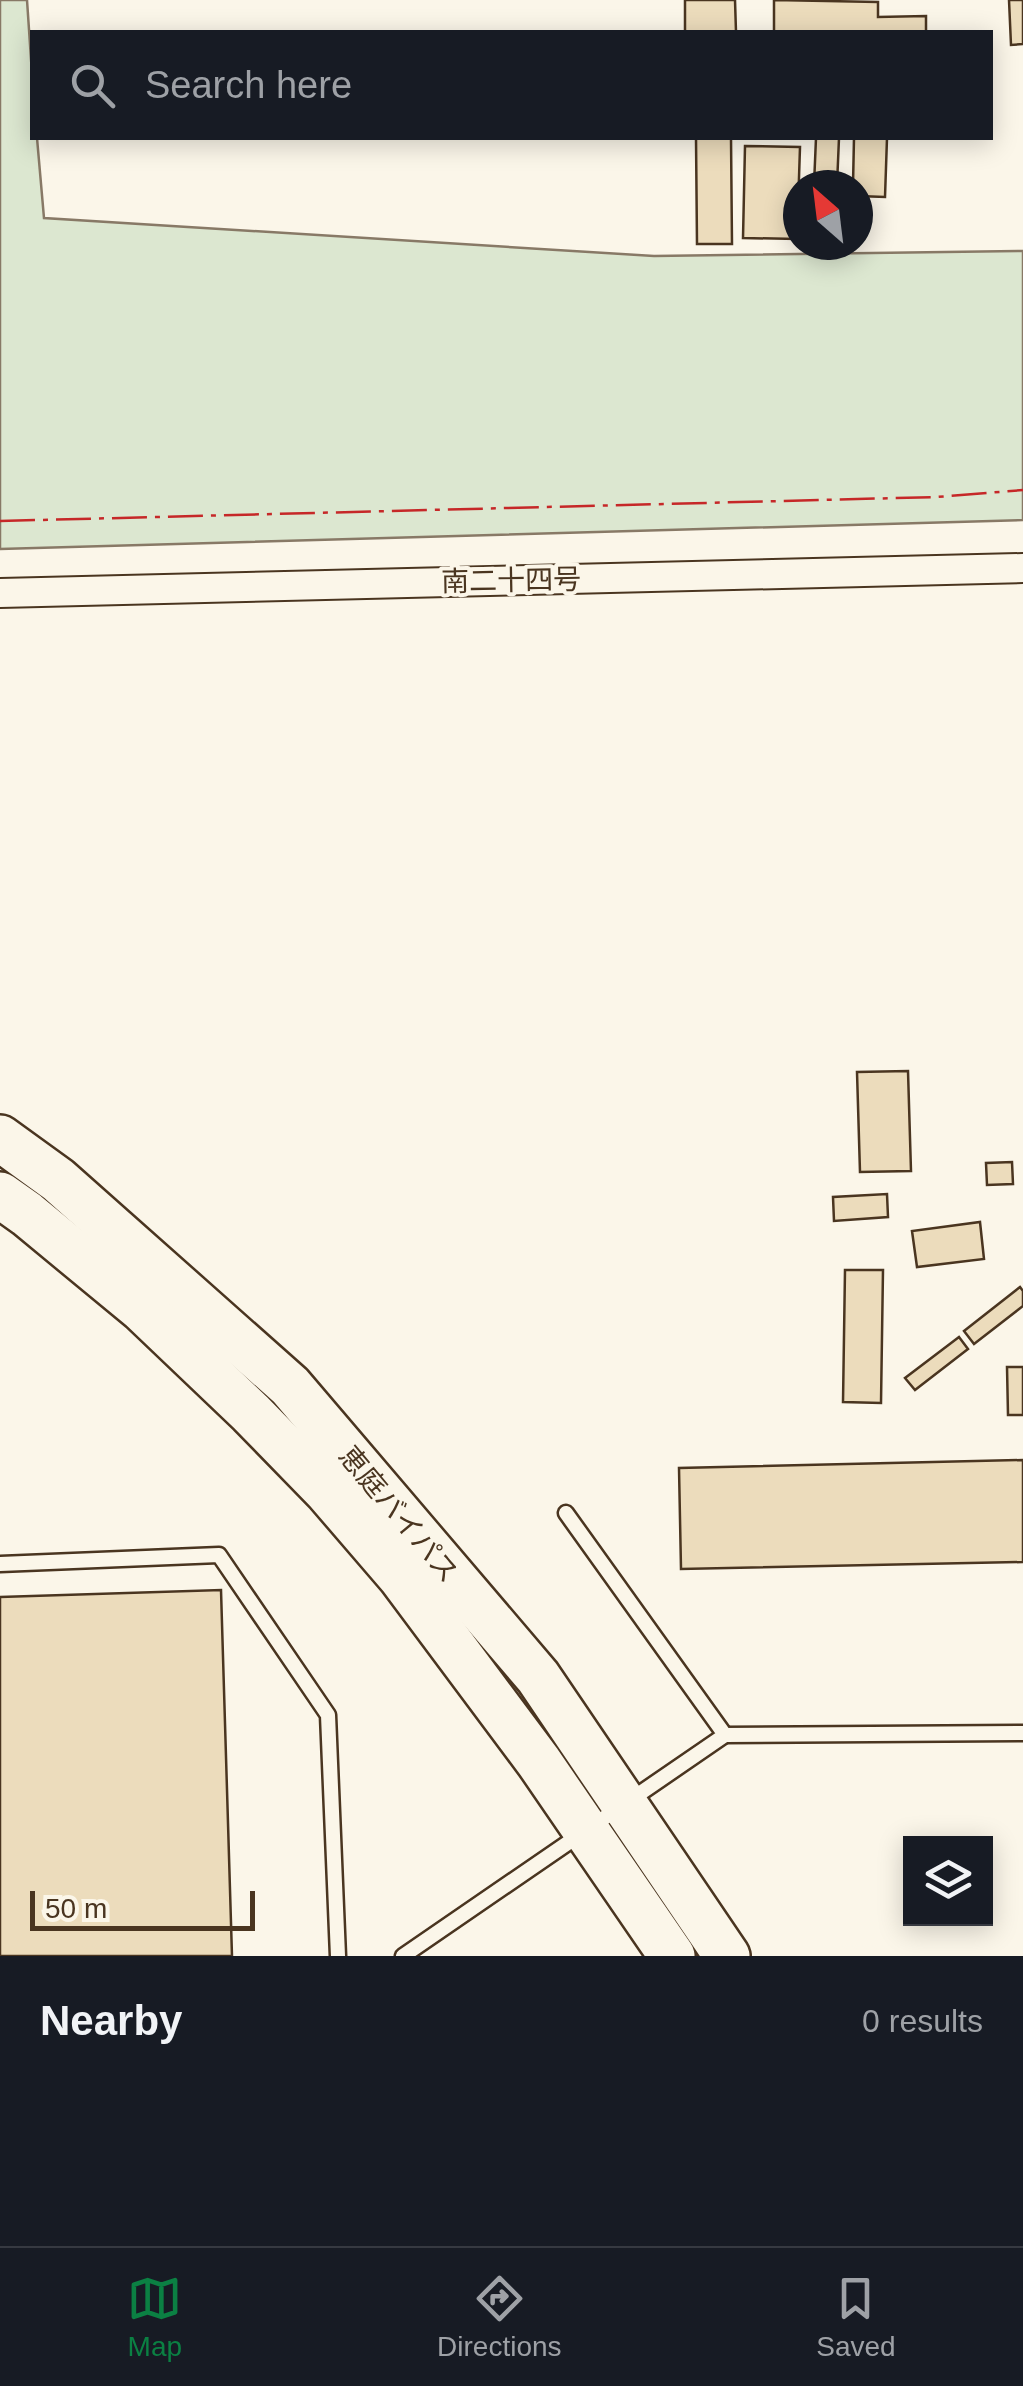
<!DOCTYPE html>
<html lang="en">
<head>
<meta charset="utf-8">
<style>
  :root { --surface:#171b24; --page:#20242c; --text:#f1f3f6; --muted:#9ea1a6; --line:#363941; --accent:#0b8043 }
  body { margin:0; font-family:Helvetica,"Noto Sans JP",sans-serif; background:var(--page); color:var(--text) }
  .controls { position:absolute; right:30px; bottom:30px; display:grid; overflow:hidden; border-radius:0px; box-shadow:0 5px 25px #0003 }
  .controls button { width:90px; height:90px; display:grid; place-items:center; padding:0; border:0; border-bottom:2px solid var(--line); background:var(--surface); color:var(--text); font:50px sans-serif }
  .compass { position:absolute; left:783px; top:170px; width:90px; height:90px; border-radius:50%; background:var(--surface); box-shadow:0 5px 25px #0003; rotate:332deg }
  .scale { position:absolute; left:30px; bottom:25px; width:225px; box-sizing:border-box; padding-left:10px; border:5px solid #4a3520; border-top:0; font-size:28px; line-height:35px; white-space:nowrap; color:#4a3520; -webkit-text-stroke:8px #fbf6e9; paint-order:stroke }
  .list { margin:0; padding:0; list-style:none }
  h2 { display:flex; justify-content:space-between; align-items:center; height:130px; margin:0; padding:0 40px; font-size:42px }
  h2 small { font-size:32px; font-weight:400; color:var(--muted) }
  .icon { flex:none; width:55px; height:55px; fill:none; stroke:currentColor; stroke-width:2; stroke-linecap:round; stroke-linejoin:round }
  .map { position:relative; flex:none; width:1023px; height:1956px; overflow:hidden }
  .search { position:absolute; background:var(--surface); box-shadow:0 5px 25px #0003; left:30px; right:30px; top:30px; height:110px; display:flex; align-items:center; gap:25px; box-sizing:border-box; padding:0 35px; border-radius:0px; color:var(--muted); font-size:38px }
  .sheet { height:290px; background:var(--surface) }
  nav { display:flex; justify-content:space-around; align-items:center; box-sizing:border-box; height:140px; border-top:2px solid var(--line); background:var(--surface); font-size:28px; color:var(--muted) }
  nav a { display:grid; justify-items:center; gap:5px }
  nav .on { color:var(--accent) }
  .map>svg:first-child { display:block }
  .green { fill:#dce7d0; stroke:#887966; stroke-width:2.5 }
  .building { fill:#ecdcbc; stroke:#4a3520; stroke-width:2.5 }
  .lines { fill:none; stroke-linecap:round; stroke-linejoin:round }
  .service-casing { stroke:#4a3520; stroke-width:19 }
  .minor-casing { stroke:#4a3520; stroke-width:32 }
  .trunk-casing { stroke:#4a3520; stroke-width:50 }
  .service { stroke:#fbf6e9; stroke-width:14 }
  .minor { stroke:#fbf6e9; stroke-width:28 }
  .trunk { stroke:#fbf6e9; stroke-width:45 }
  .power { stroke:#c62828; stroke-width:2.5; stroke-dasharray:35 8 5 8; stroke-linecap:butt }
  .labels { text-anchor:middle; stroke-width:8; stroke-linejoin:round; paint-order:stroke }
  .street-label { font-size:28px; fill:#4a3520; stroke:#fbf6e9 }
</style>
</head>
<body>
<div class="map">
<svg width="1023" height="1956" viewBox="0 0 1023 1956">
  <rect width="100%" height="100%" fill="#fbf6e9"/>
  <path class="green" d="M0 0H27L32 74V138H37L44 218 654 256 1023 251V520L0 549Z"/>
  <g class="building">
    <path d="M685 0H735L736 32H685Z"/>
    <path d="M774 0 878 2V17L926 16V32H774Z"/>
    <path d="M1009 0H1023V44L1011 45Z"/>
    <path d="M696 138H731L732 244H697Z"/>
    <path d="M816 138H839L837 185H814Z"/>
    <path d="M854 138H887L885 197 858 196V185H853Z"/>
    <path d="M745 146 800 147 797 239 743 238Z"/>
    <path d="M908 1071 911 1171 860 1172 857 1072Z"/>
    <path d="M1012 1162 1013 1184 987 1185 986 1163Z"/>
    <path d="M887 1194 888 1217 834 1221 833 1197Z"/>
    <path d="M980 1222 984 1259 917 1267 912 1231Z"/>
    <path d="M845 1270H883L881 1403 843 1402Z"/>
    <path d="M1020 1287 1023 1291V1306L974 1344 964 1331Z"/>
    <path d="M959 1337 968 1349 915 1390 905 1378Z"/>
    <path d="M1007 1367H1023V1415H1008Z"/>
    <path d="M1023 1460V1562L681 1569 679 1468Z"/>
    <path d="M221 1590 232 1956H0V1597Z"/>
  </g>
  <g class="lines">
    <g class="service-casing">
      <g id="service">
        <path d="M0 1564 219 1555 328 1715 338 1956"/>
        <path d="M725 1735 1023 1733"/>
        <path d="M403 1956 725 1735 566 1513"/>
      </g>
    </g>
    <g class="minor-casing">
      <path id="minor" d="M0 593 1023 568"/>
    </g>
    <g class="trunk-casing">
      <g id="trunk">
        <path d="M0 1138 58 1180 290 1386 538 1677 727 1956"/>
        <path d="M0 1195 27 1214 142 1309 251 1413 327 1491 401 1577 539 1762 672 1956"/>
      </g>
    </g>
    <use href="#service" class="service"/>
    <use href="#minor" class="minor"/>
    <use href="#trunk" class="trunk"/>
    <path class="power" d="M0 521 937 497 1023 490"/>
  </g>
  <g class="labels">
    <g class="street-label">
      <text transform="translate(511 580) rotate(-1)" y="10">南二十四号</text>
      <text transform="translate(399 1514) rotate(50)" y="10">恵庭バイパス</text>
    </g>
  </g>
</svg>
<div class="controls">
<button><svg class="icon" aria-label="layers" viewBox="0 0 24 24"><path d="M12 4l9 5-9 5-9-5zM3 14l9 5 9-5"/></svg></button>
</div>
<svg class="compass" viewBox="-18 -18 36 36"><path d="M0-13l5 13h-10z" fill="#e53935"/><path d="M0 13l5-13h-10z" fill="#9ea1a6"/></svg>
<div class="scale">50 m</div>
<div class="search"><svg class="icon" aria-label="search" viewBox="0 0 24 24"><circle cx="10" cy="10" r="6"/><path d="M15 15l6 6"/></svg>Search here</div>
</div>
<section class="sheet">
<h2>Nearby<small>0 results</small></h2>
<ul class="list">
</ul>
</section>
<nav>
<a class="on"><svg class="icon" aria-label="map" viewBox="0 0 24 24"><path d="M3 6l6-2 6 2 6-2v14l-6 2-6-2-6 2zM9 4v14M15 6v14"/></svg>Map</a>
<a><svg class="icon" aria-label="directions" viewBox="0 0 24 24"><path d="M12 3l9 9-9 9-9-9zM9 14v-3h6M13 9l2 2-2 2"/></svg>Directions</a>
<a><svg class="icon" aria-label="saved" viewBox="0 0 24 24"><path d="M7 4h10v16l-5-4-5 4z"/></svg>Saved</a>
</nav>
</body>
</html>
